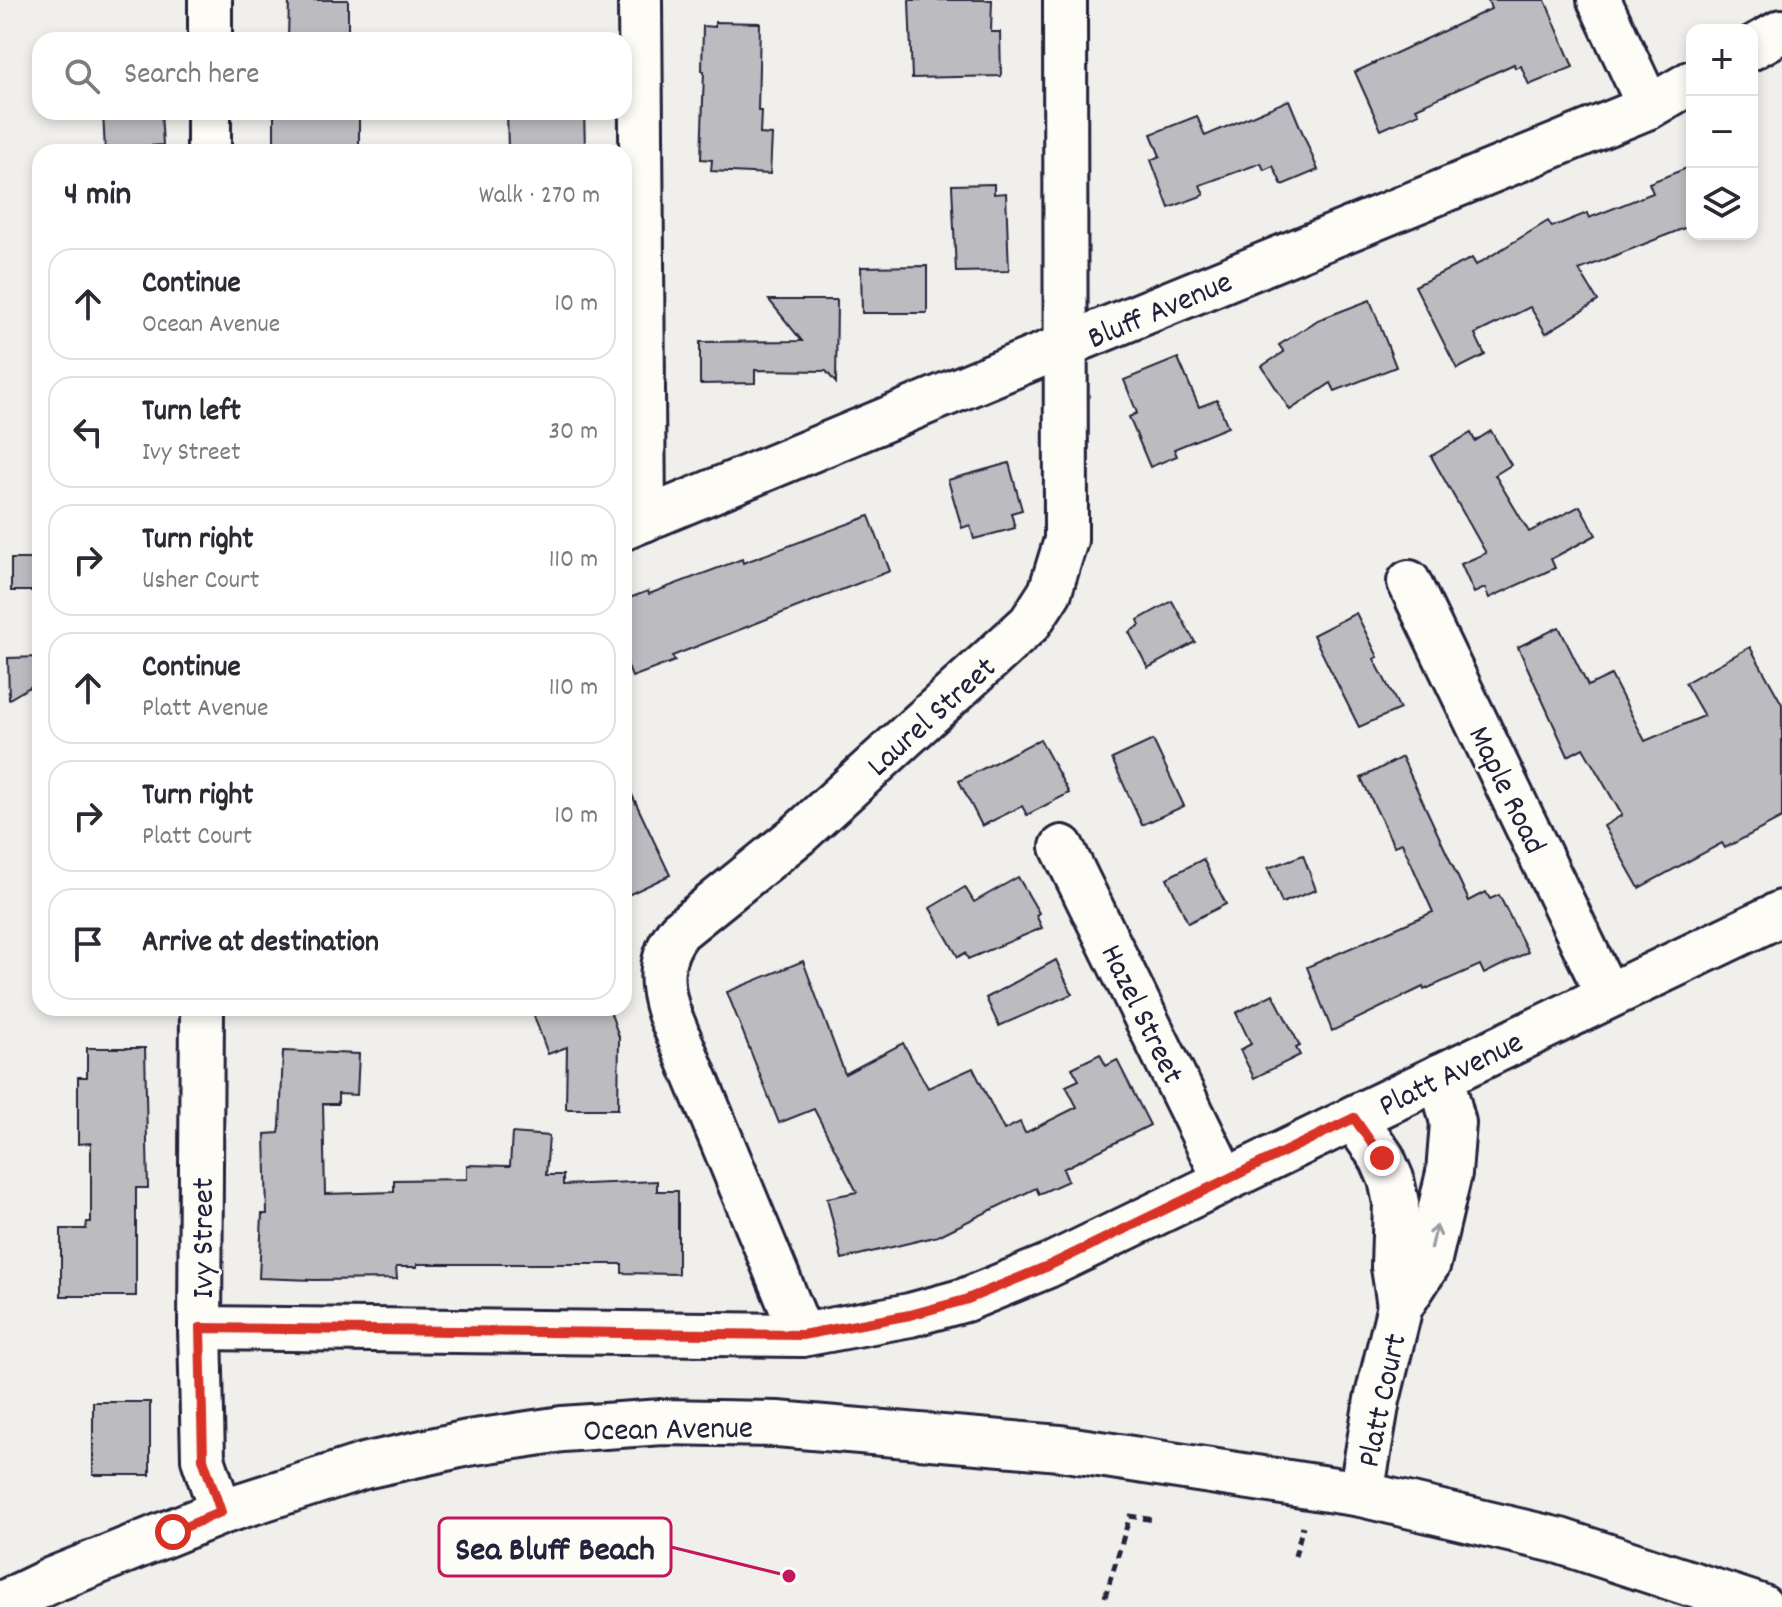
<!DOCTYPE html>
<html lang="en">
<head>
<meta charset="utf-8">
<style>
  :root { --surface:#fff; --page:#f2f2f3; --text:#2b2b33; --muted:#7c7c81; --line:#e1e1e2 }
  body { margin:0; font-family:Dekko,sans-serif; background:var(--page); color:var(--text) }
  .controls { position:absolute; right:24px; top:24px; display:grid; overflow:hidden; border-radius:16px; box-shadow:0 4px 12px #0003 }
  .controls button { width:72px; height:72px; display:grid; place-items:center; padding:0; border:0; border-bottom:2px solid var(--line); background:var(--surface); color:var(--text); font:40px sans-serif }
  .stop { position:absolute; width:24px; height:24px; margin:-18px; border:6px solid #d93025; border-radius:50%; background:#fff }
  .stop.end { background:#d93025; border-color:#fff; box-shadow:0 2px 8px #0008 }
  .list { margin:0; padding:0; list-style:none }
  h2 { display:flex; justify-content:space-between; align-items:center; height:104px; margin:0; padding:0 32px; font-size:34px }
  h2 small { font-size:26px; font-weight:400; color:var(--muted) }
  .list li { display:grid; grid-template-columns:52px 1fr auto; gap:24px; align-items:center; box-sizing:border-box; height:112px; margin:0 16px 16px; padding:0 16px; border:2px solid var(--line); border-radius:24px }
  .list b { display:block; font-size:30px; white-space:nowrap }
  .list p { margin:0; font-size:26px; white-space:nowrap; color:var(--muted) }
  .list em { font-size:26px; font-style:normal; color:var(--muted) }
  .icon { flex:none; width:44px; height:44px; fill:none; stroke:currentColor; stroke-width:2; stroke-linecap:round; stroke-linejoin:round }
  .map { position:relative; flex:none; width:1782px; height:1607px; overflow:hidden }
  .search { position:absolute; background:var(--surface); box-shadow:0 4px 12px #0003; left:32px; top:32px; width:600px; height:88px; display:flex; align-items:center; gap:20px; box-sizing:border-box; padding:0 28px; border-radius:24px; color:var(--muted); font-size:30px }
  .panel { position:absolute; background:var(--surface); box-shadow:0 4px 12px #0003; left:32px; top:144px; width:600px; height:872px; border-radius:24px }
  .map>svg:first-child { display:block }
  .building { fill:#bcbcc0; stroke:#22223b; stroke-width:2 }
  .lines { fill:none; stroke-linecap:round; stroke-linejoin:round }
  .minor-casing { stroke:#22223b; stroke-width:48 }
  .secondary-casing { stroke:#22223b; stroke-width:50 }
  .path { stroke:#22223b; stroke-width:5; stroke-dasharray:8 6; stroke-linecap:butt }
  .minor { stroke:#fdfcf7; stroke-width:42 }
  .secondary { stroke:#fdfcf7; stroke-width:44 }
  .oneway { stroke:#9a9aa2 }
  .route { stroke:#d93025; stroke-width:10 }
  .labels { text-anchor:middle; stroke-width:6; stroke-linejoin:round; paint-order:stroke }
  .street-label { font-size:32px; fill:#22223b; stroke:#fdfcf7 }
  .leader { fill:none; stroke:#c2185b; stroke-width:3 }
  .callout-dot { fill:#c2185b; stroke:#fdfcf7; stroke-width:3 }
  .callout { fill:#fdfcf7; stroke:#c2185b; stroke-width:3 }
  .callout-label { font-size:34px; text-anchor:middle; font-weight:bold; fill:#22223b }
</style>
</head>
<body>
<div class="map">
<svg width="1782" height="1607" viewBox="0 0 1782 1607">
  <rect width="100%" height="100%" fill="#f0efec"/>
  <filter id="ink" filterUnits="userSpaceOnUse"><feTurbulence type="fractalNoise" baseFrequency=".0125" numOctaves="2"/><feDisplacementMap in="SourceGraphic" scale="16" xChannelSelector="R" yChannelSelector="G"/><feConvolveMatrix kernelMatrix="1 2 1 2 8 2 1 2 1" color-interpolation-filters="sRGB"/></filter>
  <g filter="url(#ink)">
    <g class="building">
      <path d="M289 0H348V40H288Z"/>
      <path d="M909 0H992L991 32H1000L1001 76 912 78Z"/>
      <path d="M1488 0H1545L1573 67 1529 85 1521 66 1515 68 1514 64 1416 108 1419 113 1381 130 1355 72 1491 9Z"/>
      <path d="M715 22 760 23 758 111H761L760 134 772 135 770 174 711 171 712 160 701 159 704 71H702L703 26 715 27Z"/>
      <path d="M1289 100 1318 170 1282 185 1273 166 1264 170 1261 163 1200 185 1204 195 1169 208 1151 160 1160 156 1151 134 1197 116 1205 136Z"/>
      <path d="M103 112H161L163 145 149 146V152H105Z"/>
      <path d="M274 112H359V148L274 147Z"/>
      <path d="M507 112H584L585 148 508 150Z"/>
      <path d="M1692 166V225L1579 270 1598 301 1546 333 1530 307 1475 334 1485 355 1457 369 1415 286 1472 258 1476 265 1548 221 1552 227 1587 213 1589 218 1653 193 1649 183Z"/>
      <path d="M994 184V194L1006 193 1009 271 956 272 952 185Z"/>
      <path d="M927 266V313H862L861 267Z"/>
      <path d="M769 300H837L836 383 826 371 755 370V383L700 384V342L802 341Z"/>
      <path d="M1370 300 1396 367 1335 391 1331 383 1290 410 1262 366 1284 352 1279 345 1318 320Z"/>
      <path d="M1178 358 1199 407 1217 400 1228 427 1174 449 1177 456 1150 467 1129 417 1137 413 1124 380Z"/>
      <path d="M1491 431 1511 465 1495 475 1529 532 1580 506 1596 535 1551 559 1555 568 1489 598 1485 588 1474 593 1461 564 1486 553 1431 456 1471 433 1475 441Z"/>
      <path d="M1009 463 1022 510 1011 513 1015 528 974 539 970 525 962 528 948 480Z"/>
      <path d="M869 516 890 571 672 656 675 661 632 677 624 656V600L648 591 649 594 742 559 743 563Z"/>
      <rect x="11" y="559" width="29" height="32"/>
      <path d="M1172 601 1195 642 1148 668 1129 632 1140 625 1138 620Z"/>
      <path d="M1356 613 1378 657 1374 659 1400 709 1359 727 1313 635Z"/>
      <path d="M1559 627 1588 686 1611 675 1645 741 1704 716 1685 683 1750 647 1782 704V818L1725 848 1722 843 1639 888 1604 826 1622 815 1583 748 1568 756 1518 647Z"/>
      <path d="M40 657V681L9 699 8 658Z"/>
      <path d="M1040 739 1069 793 1027 815 1022 806 982 826 959 781Z"/>
      <path d="M1153 740 1184 806 1142 825 1112 759Z"/>
      <path d="M1402 757 1469 901 1486 892 1490 899 1499 895 1528 952 1484 974 1480 965 1424 990 1423 987 1332 1031 1307 967 1433 912 1402 843 1394 846 1361 778Z"/>
      <path d="M624 778 670 875 624 897Z"/>
      <path d="M1303 855 1316 890 1282 903 1268 868Z"/>
      <path d="M1203 859 1226 904 1188 923 1167 878Z"/>
      <path d="M1018 877 1039 913 1036 915 1042 928 968 959 965 953 958 957 930 908 965 887 974 902Z"/>
      <path d="M1056 960 1072 994 999 1026 986 998Z"/>
      <path d="M803 961 845 1074 903 1043 928 1088 973 1068 1004 1130 1020 1122 1025 1133 1077 1107 1066 1086 1079 1080 1072 1068 1100 1054 1106 1066 1117 1060 1150 1125 1063 1169 1068 1181 1039 1194 1036 1188 938 1236 842 1259 827 1198 857 1192 814 1109 779 1123 727 992Z"/>
      <path d="M1273 994 1300 1046 1296 1048 1300 1055 1254 1078 1240 1050 1251 1044 1236 1013Z"/>
      <path d="M531 1008H609L619 1037 618 1109H566L567 1047 548 1054Z"/>
      <path d="M87 1048H145L148 1188H136V1296H61V1229H86L87 1222H91V1143L78 1144V1077H87Z"/>
      <path d="M283 1051 359 1054 357 1095 338 1094V1104H323L325 1194 394 1192V1180L467 1179V1165L510 1166 512 1133 549 1136 546 1175H563V1185L657 1181V1191H678V1274L622 1273V1264H417V1267H396L397 1279 314 1280 259 1278 262 1214H267L265 1134 279 1133 280 1127Z"/>
      <rect x="93" y="1402" width="57" height="73"/>
    </g>
    <g class="lines">
      <g class="minor-casing">
        <g id="minor">
          <path d="M640 0 644 520"/>
          <path d="M1599 0 1649 107"/>
          <path d="M210 40V0"/>
          <path d="M1752 48 1782 31"/>
          <path d="M209 152V112"/>
          <path d="M624 528 1022 363 1649 107 1692 82"/>
          <path d="M1409 582 1608 996"/>
          <path d="M1062 847 1225 1180"/>
          <path d="M202 1008 200 1328 203 1459 221 1512"/>
          <path d="M200 1328 802 1335 910 1315 965 1300 1048 1266 1354 1118"/>
          <path d="M802 1335 669 1013C659 982 659 957 679 931L799 834 1030 623 1050 592 1066 540 1065 0"/>
        </g>
      </g>
      <g class="secondary-casing">
        <g id="secondary">
          <path d="M1400 1306 1394 1267 1396 1203 1391 1179 1382 1158 1354 1118 1782 913"/>
          <path d="M1361 1494 1377 1400 1400 1306 1428 1263 1449 1173 1453 1123 1441 1076"/>
          <path d="M0 1605 52 1580 221 1512 364 1466 468 1443 562 1429 662 1422 777 1424 1060 1448 1361 1494 1560 1541 1761 1607"/>
        </g>
      </g>
      <g class="path">
        <path d="M1295 1556 1303 1526"/>
        <path d="M1105 1597 1130 1516 1154 1520"/>
      </g>
      <use href="#minor" class="minor"/>
      <use href="#secondary" class="secondary"/>
    </g>
    <defs><path id="oneway-shaft" d="M-6 0H5M1.5-3L5.5 0L1.5 3" fill="none" stroke-width="1.6" stroke-linecap="round" stroke-linejoin="round" transform="scale(2)"/></defs>
    <use class="oneway" href="#oneway-shaft" transform="translate(1434 1237) rotate(-77)"/>
  </g>
  <g class="lines" filter="url(#ink)">
    <path class="route" d="M173 1532 221 1512 203 1459 200 1328 802 1335 910 1315 965 1300 1048 1266 1354 1118 1382 1158"/>
  </g>
  <g class="labels">
    <g class="street-label">
      <text transform="translate(1159 308) rotate(-23)" y="11">Bluff Avenue</text>
      <text transform="translate(930 715) rotate(-42)" y="11">Laurel Street</text>
      <text transform="translate(1509 789) rotate(64)" y="11">Maple Road</text>
      <text transform="translate(1144 1013) rotate(64)" y="11">Hazel Street</text>
      <text transform="translate(1450 1072) rotate(-26)" y="11">Platt Avenue</text>
      <text transform="translate(201 1238) rotate(-90)" y="11">Ivy Street</text>
      <text transform="translate(1380 1400) rotate(-78)" y="11">Platt Court</text>
      <text transform="translate(668 1427) rotate(-1)" y="11">Ocean Avenue</text>
    </g>
  </g>
  <path class="leader" d="M789 1576L671 1547"/>
  <circle class="callout-dot" cx="789" cy="1576" r="8"/>
  <rect class="callout" x="439" y="1518" width="232" height="58" rx="8"/>
  <g class="callout-label">
    <text x="555" y="1559">Sea Bluff Beach</text>
  </g>
</svg>
<div class="controls">
<button>+</button>
<button>−</button>
<button><svg class="icon" aria-label="layers" viewBox="0 0 24 24"><path d="M12 4l9 5-9 5-9-5zM3 14l9 5 9-5"/></svg></button>
</div>
<div class="stop" style="left:173px;top:1532px"></div>
<div class="stop end" style="left:1382px;top:1158px"></div>
<div class="search"><svg class="icon" aria-label="search" viewBox="0 0 24 24"><circle cx="10" cy="10" r="6"/><path d="M15 15l6 6"/></svg>Search here</div>
<section class="panel">
<h2>4 min<small>Walk · 270 m</small></h2>
<ul class="list">
<li><svg class="icon" aria-label="ahead" viewBox="0 0 24 24"><path d="M12 20V5M6 11l6-6 6 6"/></svg><div><b>Continue</b><p>Ocean Avenue</p></div><em>10 m</em></li>
<li><svg class="icon" aria-label="left" viewBox="0 0 24 24"><path d="M17 20v-9H6M10 6l-5 5 5 5"/></svg><div><b>Turn left</b><p>Ivy Street</p></div><em>30 m</em></li>
<li><svg class="icon" aria-label="right" viewBox="0 0 24 24"><path d="M7 20v-9h11M14 6l5 5-5 5"/></svg><div><b>Turn right</b><p>Usher Court</p></div><em>110 m</em></li>
<li><svg class="icon" aria-label="ahead" viewBox="0 0 24 24"><path d="M12 20V5M6 11l6-6 6 6"/></svg><div><b>Continue</b><p>Platt Avenue</p></div><em>110 m</em></li>
<li><svg class="icon" aria-label="right" viewBox="0 0 24 24"><path d="M7 20v-9h11M14 6l5 5-5 5"/></svg><div><b>Turn right</b><p>Platt Court</p></div><em>10 m</em></li>
<li><svg class="icon" aria-label="arrive" viewBox="0 0 24 24"><path d="M6 21V4h12l-3 4 3 4H6"/></svg><div><b>Arrive at destination</b></div></li>
</ul>
</section>
</div>
</body>
</html>
